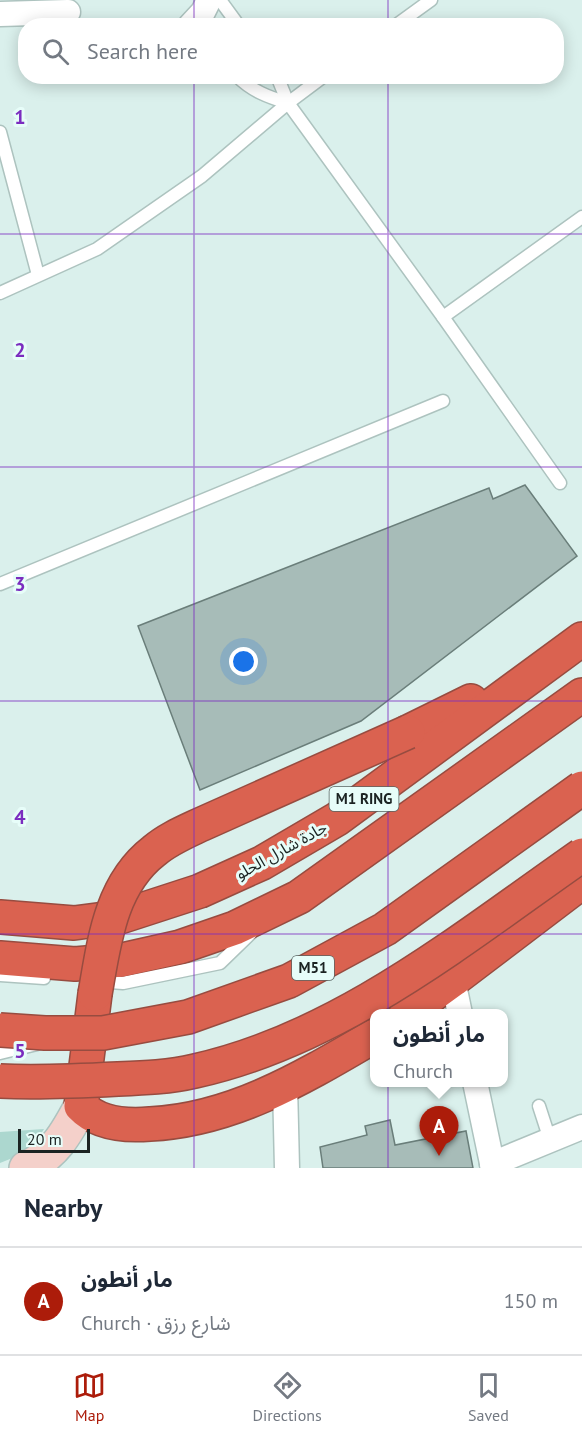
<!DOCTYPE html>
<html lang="en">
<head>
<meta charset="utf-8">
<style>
  :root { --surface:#fff; --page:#f2f2f3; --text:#1f2937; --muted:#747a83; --line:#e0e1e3; --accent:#ac1c0a }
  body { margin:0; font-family:"PT Sans","Noto Sans Arabic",sans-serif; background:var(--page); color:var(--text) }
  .scale { position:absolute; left:18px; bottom:15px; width:72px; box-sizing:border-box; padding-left:6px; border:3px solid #1b2322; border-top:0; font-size:16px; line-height:21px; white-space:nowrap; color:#1b2322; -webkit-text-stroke:4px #e7fdf9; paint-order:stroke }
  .you { position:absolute; left:244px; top:662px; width:21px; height:21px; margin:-15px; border:4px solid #fff; border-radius:50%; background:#1a73e8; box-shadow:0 0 0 9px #1a73e833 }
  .badge { display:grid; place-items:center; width:39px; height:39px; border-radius:50%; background:var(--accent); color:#fff; font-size:20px; font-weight:700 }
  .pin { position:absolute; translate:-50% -50px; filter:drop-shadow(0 2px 3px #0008) }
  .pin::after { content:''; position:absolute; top:32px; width:21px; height:18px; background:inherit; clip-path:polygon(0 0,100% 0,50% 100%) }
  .popup { position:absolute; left:370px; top:1009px; width:138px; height:78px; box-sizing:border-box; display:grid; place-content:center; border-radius:12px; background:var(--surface); filter:drop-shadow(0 2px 4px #0005); font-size:20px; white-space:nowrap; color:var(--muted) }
  .popup b { font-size:22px; color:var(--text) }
  .popup::after { content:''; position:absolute; left:50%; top:100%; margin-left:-12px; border:12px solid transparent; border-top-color:var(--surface) }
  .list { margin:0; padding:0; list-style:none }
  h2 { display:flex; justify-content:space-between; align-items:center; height:78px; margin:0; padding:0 24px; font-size:26px }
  h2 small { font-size:20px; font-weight:400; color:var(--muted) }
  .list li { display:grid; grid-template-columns:39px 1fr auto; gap:18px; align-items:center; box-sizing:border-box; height:108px; padding:0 24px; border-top:2px solid var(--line) }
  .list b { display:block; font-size:22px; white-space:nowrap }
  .list p { margin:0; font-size:20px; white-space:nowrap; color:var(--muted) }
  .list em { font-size:20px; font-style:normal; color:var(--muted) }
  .icon { flex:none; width:33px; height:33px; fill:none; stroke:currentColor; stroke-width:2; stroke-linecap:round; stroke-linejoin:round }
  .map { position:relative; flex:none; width:582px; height:1168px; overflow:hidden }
  .search { position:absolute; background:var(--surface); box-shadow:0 3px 15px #0003; left:18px; right:18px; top:18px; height:66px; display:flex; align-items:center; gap:15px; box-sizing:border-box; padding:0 21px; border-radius:24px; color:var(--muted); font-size:22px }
  .sheet { height:186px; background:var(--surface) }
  nav { display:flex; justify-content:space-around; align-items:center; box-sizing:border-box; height:84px; border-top:2px solid var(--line); background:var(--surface); font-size:16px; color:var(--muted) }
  nav a { display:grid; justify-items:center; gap:3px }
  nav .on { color:var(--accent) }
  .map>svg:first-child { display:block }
  .green { fill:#acd7cf }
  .building { fill:#a7bcb8; stroke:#6a7e7a; stroke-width:1.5 }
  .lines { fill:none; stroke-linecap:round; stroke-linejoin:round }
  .lane-casing { stroke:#adc3bf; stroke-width:15 }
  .street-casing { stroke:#adc3bf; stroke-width:27 }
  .secondary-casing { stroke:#adc3bf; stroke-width:36 }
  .highway-casing { stroke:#974c40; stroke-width:36 }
  .lane { stroke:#fff; stroke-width:12 }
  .street { stroke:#fff; stroke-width:24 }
  .secondary { stroke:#f4d0ca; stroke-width:33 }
  .highway { stroke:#da6250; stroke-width:33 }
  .highway-bridge-casing { stroke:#974c40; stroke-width:36; stroke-linecap:butt }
  .highway-bridge { stroke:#da6250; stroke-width:33 }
  .grid { fill:none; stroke:#7b2cbf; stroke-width:1.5; stroke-opacity:0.55 }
  .labels { text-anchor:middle; stroke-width:6; stroke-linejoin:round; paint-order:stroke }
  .shield { fill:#e7fdf9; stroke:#586462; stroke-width:1.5 }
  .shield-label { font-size:15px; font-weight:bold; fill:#1b2322 }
  .street-label { font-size:16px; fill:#1b2322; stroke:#e7fdf9 }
  .grid-label { font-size:20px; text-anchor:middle; font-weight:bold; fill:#7b2cbf; stroke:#e7fdf9; stroke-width:6; stroke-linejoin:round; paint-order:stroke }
</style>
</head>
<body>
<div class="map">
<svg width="582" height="1168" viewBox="0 0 582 1168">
  <rect width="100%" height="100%" fill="#daf0ec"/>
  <path class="green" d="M44 1129 30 1151 0 1163V1132Z"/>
  <g class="building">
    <path d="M525 485 577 556 361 721 200 790 138 626 489 488 493 499Z"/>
    <path d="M390 1120 395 1145 466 1131 473 1168H323L320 1147 367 1135 365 1126Z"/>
  </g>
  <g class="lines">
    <g class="lane-casing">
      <g id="lane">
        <path d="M220 0 239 26"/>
        <path d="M395 26 431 0"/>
        <path d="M237 76C252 91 268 97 288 103"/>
        <path d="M277 76 288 103 443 317 560 483"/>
        <path d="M0 132 38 275"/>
        <path d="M0 293 97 249 202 176 288 103 324 76"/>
        <path d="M443 317 582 217"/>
        <path d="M0 584 443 401"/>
        <path d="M0 975 44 978"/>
        <path d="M97 981 123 983 220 963 251 933"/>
        <path d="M0 1053 37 1044"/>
        <path d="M539 1106 550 1140"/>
      </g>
    </g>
    <g class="street-casing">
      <g id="street">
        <path d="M0 14 68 12"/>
        <path d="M190 26 203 12 209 0"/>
        <path d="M453 980 460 1014"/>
        <path d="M475 1082 493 1168"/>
        <path d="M285 1085 287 1168"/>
        <path d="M492 1164 582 1127"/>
      </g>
    </g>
    <g class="secondary-casing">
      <path id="secondary" d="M26 1168C55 1155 67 1132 81 1106"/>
    </g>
    <g class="highway-casing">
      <g id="highway">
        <path d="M408 732 471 701"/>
        <path d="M0 917 74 923 120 917 200 891 262 863 337 819 582 639"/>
        <path d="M0 958 75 964 122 960 180 947 235 928 299 897 582 695"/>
        <path d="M95 994 81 1106C98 1124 126 1126 150 1124 233 1120 304 1077 374 1036"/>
        <path d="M406 1014 453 980 582 882"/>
      </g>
    </g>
    <use href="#lane" class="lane"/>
    <use href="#street" class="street"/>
    <use href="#secondary" class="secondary"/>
    <use href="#highway" class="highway"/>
    <g class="highway-bridge-casing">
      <g id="highway-bridge">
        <path d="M95 994C104 943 110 885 154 851 168 839 185 832 202 824L408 732"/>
        <path d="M0 1030 45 1033H103L188 1017 289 981 385 929 582 788"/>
        <path d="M0 1081C40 1083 79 1081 118 1079 144 1078 170 1077 195 1071 340 1039 463 938 582 855"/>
      </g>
    </g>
    <use href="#highway-bridge" class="highway-bridge"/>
  </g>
  <path class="grid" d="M194 0V26M388 0V26M194 76V1168M388 76V1168M0 234H582M0 467H582M0 701H582M0 934H582"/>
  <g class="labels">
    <g class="shield">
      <rect x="329.5" y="787" width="69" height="24" rx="4.5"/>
      <rect x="292" y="956" width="42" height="24" rx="4.5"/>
    </g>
    <g class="shield-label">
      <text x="364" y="804">M1 RING</text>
      <text x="313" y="973">M51</text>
    </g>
    <g class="street-label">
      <text transform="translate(281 850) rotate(-29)" y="6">جادة شارل الحلو</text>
    </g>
  </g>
  <g class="grid-label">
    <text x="20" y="124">1</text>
    <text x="20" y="357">2</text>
    <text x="20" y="591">3</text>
    <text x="20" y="824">4</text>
    <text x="20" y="1058">5</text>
  </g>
</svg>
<div class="scale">20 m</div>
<div class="you"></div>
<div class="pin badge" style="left:439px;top:1156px">A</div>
<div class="popup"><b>مار أنطون</b>Church</div>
<div class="search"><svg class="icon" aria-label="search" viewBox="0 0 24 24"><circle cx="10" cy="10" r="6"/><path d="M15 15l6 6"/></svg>Search here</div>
</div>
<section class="sheet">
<h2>Nearby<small></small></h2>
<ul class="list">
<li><span class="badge">A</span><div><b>مار أنطون</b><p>Church · شارع رزق</p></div><em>150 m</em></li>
</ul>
</section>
<nav>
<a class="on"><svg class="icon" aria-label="map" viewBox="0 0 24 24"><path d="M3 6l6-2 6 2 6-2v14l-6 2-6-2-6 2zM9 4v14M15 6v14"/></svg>Map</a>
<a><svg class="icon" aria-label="directions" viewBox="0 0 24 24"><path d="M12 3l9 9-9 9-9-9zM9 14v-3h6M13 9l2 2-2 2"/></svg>Directions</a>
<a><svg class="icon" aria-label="saved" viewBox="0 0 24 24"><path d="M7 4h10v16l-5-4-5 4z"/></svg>Saved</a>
</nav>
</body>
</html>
